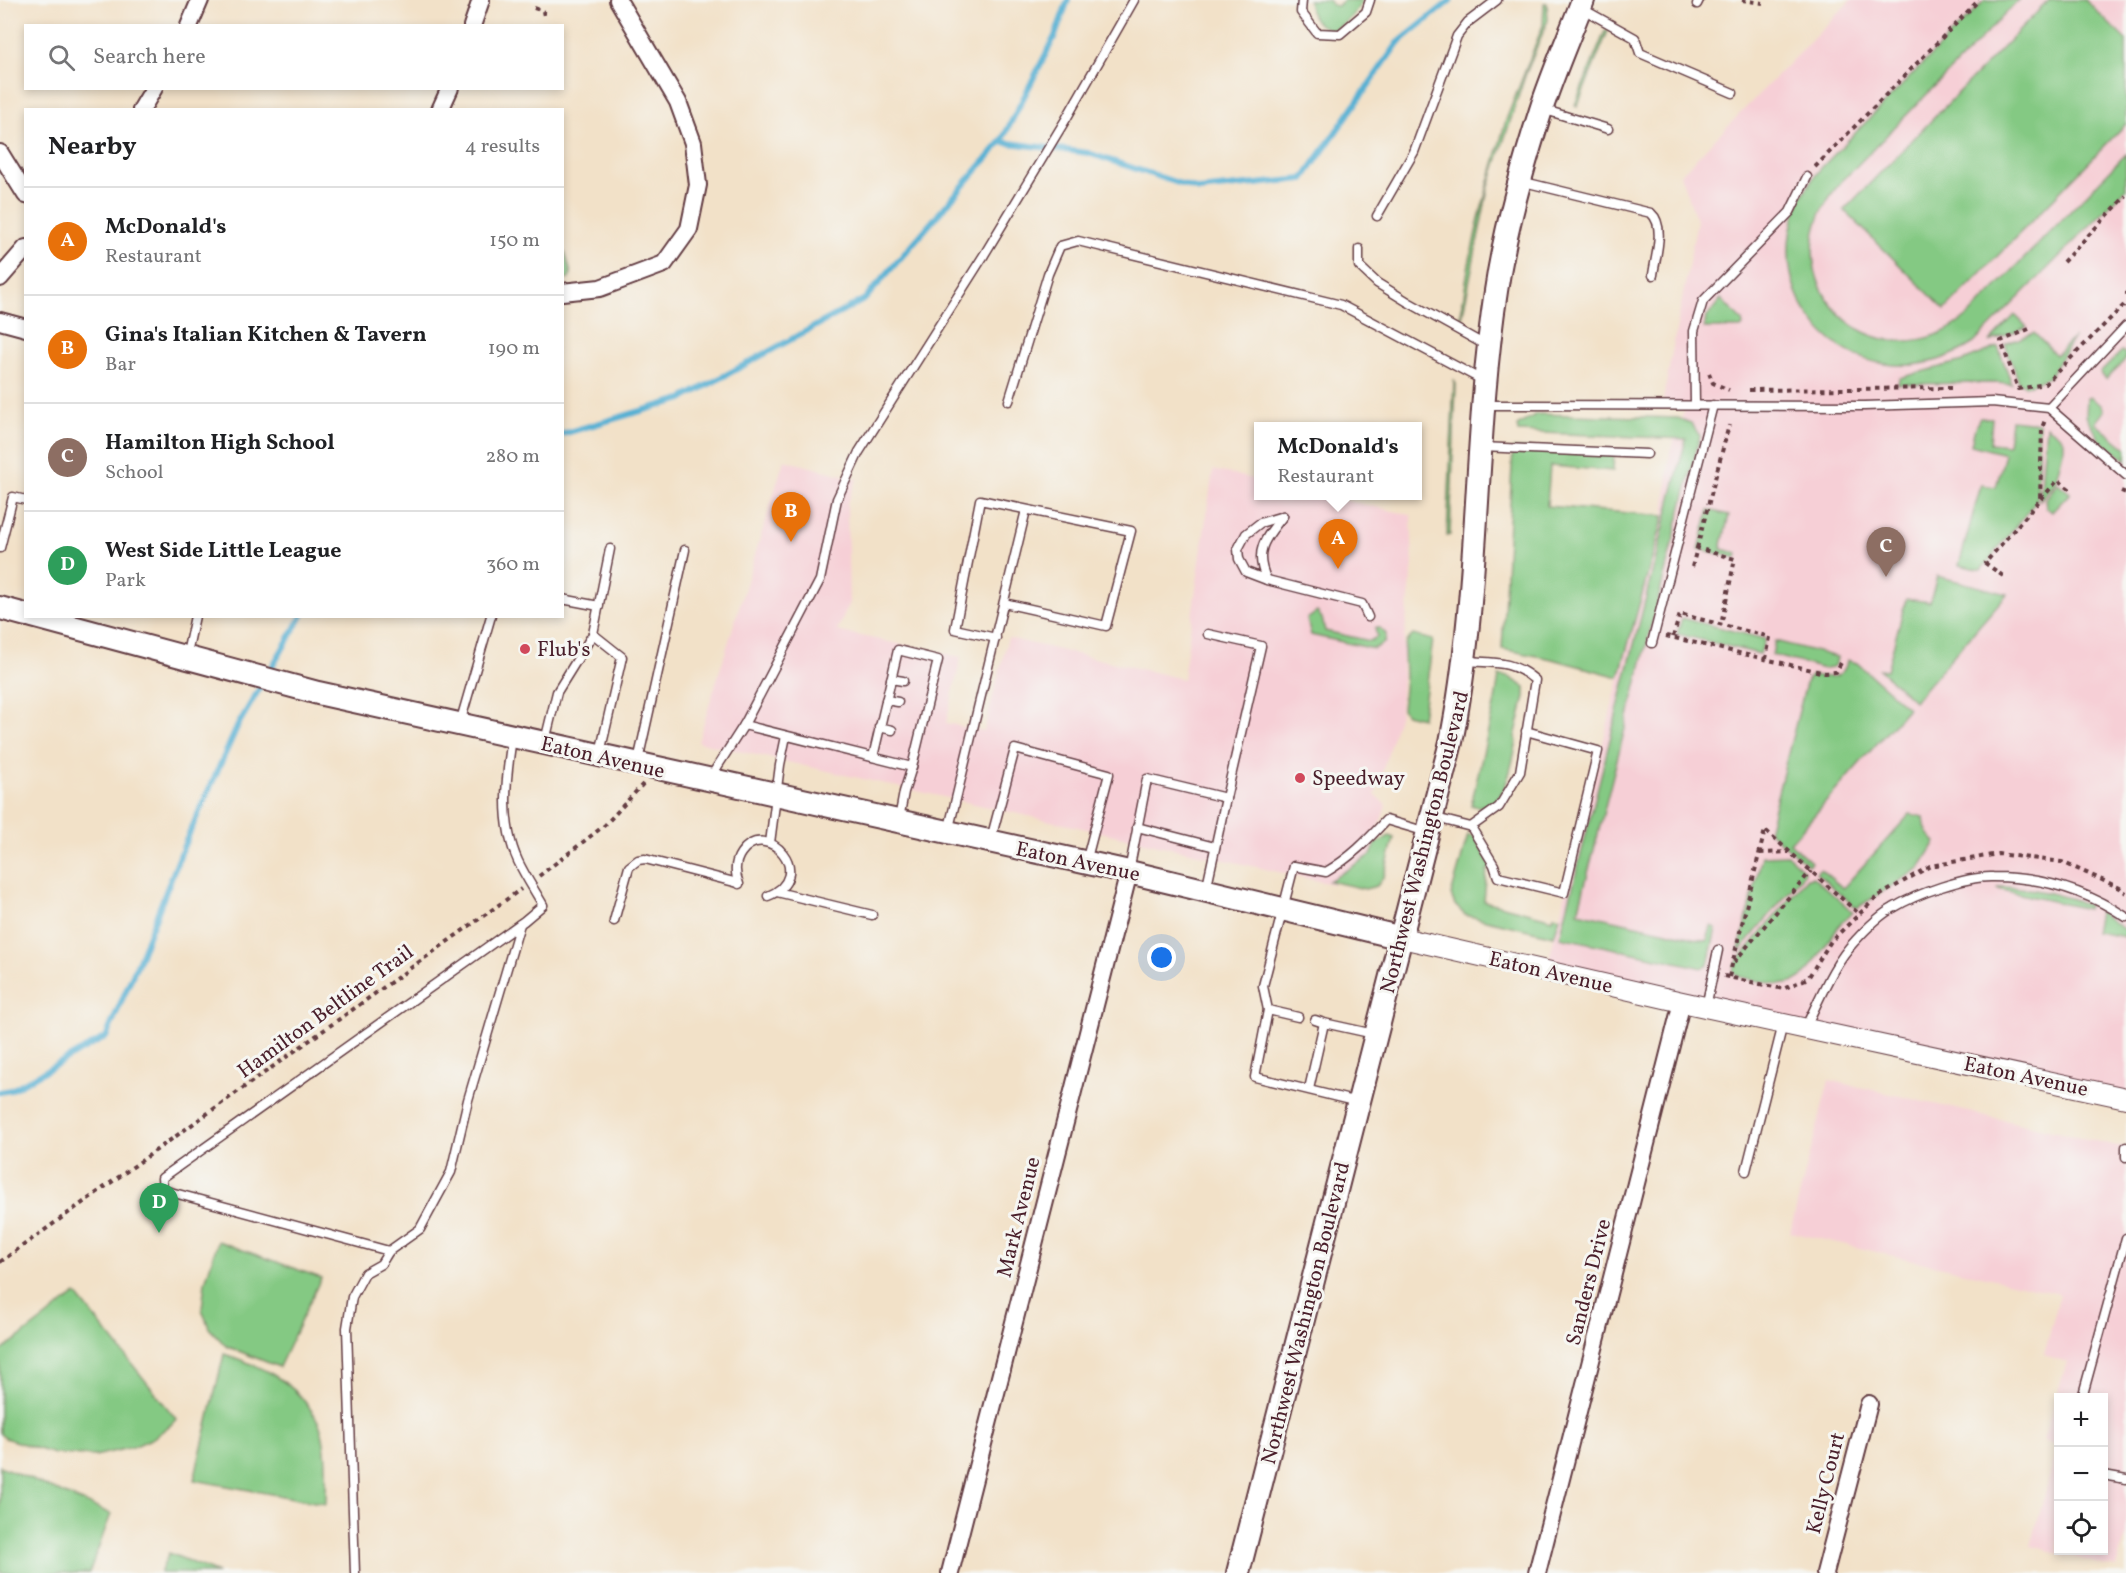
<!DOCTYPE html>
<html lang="en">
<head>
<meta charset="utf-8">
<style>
  :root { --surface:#fff; --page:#f2f2f2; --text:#202124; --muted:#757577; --line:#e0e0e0; --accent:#d93025 }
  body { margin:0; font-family:Vollkorn,serif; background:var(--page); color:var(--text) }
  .controls { position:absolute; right:18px; bottom:18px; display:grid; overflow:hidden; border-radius:0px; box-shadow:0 3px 9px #0003 }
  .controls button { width:54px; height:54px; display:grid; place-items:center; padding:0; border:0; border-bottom:2px solid var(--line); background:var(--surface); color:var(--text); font:30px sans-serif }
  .you { position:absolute; left:1162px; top:958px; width:21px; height:21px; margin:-15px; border:4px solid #fff; border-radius:50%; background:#1a73e8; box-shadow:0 0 0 9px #1a73e833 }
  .badge { display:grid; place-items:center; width:39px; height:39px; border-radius:50%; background:var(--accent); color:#fff; font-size:20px; font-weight:700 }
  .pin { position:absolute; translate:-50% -50px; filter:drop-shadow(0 2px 3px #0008) }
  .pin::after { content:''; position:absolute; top:32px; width:21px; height:18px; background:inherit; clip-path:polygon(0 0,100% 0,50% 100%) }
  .popup { position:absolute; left:1254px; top:422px; width:168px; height:78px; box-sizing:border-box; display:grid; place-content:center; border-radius:0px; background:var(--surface); filter:drop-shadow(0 2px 4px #0005); font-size:20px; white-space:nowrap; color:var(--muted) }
  .popup b { font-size:22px; color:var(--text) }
  .popup::after { content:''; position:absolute; left:50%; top:100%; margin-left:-12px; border:12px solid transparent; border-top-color:var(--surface) }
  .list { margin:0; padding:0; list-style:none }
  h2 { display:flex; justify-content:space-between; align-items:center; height:78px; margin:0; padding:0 24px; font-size:26px }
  h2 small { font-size:20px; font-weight:400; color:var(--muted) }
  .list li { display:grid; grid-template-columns:39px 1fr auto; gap:18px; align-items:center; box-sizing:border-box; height:108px; padding:0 24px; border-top:2px solid var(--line) }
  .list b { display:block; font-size:22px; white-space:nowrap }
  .list p { margin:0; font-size:20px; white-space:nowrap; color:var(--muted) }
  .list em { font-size:20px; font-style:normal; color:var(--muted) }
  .icon { flex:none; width:33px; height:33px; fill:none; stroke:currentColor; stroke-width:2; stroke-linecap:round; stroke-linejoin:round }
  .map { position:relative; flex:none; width:2126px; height:1573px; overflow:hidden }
  .search { position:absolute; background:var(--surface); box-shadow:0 3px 9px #0003; left:24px; top:24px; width:540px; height:66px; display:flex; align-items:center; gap:15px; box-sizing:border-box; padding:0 21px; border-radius:0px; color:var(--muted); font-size:22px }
  .panel { position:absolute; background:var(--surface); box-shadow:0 3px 9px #0003; left:24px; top:108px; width:540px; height:510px; border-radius:0px }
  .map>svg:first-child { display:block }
  .built { fill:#f6cfd6; fill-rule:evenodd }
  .green { fill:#84c983; stroke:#677457; stroke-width:1.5 }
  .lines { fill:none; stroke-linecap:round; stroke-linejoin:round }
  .stream { stroke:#56b0d3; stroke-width:6 }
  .service-casing { stroke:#633c43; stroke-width:11 }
  .minor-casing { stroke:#633c43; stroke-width:20 }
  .tertiary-casing { stroke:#633c43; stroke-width:22 }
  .secondary-casing { stroke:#633c43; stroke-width:26 }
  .path { stroke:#633c43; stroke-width:4; stroke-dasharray:4.5 4.5; stroke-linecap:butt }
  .service { stroke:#fff; stroke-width:8 }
  .minor { stroke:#fff; stroke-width:16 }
  .tertiary { stroke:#fff; stroke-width:20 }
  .secondary { stroke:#fff; stroke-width:22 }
  .poi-dot { fill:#d1495b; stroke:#f6f6f2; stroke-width:2 }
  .labels { text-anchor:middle; stroke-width:6; stroke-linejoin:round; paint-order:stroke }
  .poi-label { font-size:21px; fill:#4a1f2b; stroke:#f6f6f2; text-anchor:start }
  .street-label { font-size:21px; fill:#4a1f2b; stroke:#f6f6f2 }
</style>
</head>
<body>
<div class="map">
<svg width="2126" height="1573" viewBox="0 0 2126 1573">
  <rect width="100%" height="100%" fill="#f6f6f2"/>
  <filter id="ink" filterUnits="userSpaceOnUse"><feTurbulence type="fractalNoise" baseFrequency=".0167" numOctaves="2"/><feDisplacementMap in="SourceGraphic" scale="12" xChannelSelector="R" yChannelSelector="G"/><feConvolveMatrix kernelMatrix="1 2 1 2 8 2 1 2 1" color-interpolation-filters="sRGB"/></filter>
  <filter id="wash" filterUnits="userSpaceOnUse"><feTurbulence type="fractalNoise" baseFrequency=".008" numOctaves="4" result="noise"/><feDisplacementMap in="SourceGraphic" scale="24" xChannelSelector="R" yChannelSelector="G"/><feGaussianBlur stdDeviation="1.35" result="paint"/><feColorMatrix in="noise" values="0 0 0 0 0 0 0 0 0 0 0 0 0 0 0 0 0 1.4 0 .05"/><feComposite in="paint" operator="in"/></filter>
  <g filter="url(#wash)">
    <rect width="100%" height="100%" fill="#f2e1c8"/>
    <g class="built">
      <path d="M1851 0H2126V1098L1546 971 1629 638 1664 516 1670 451 1686 406 1662 405 1697 221 1680 175Z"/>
      <path d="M784 460 857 479 847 503 849 604 837 631 961 657 946 723 984 731 1008 638 1183 679 1213 470 1258 480V496H1326L1411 515 1413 564 1404 640 1400 713 1375 795 1386 805 1370 856 1332 884 698 742Z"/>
      <path d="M1829 1080 2126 1148V1535L2116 1568 2031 1546 2058 1445 2043 1440 2067 1362 2044 1355 2060 1294 1790 1232ZM2058 1398H2104V1550H2058Z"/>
    </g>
    <g class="green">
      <path d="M1308 0H1328L1332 5 1337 6 1344 0H1363C1356 14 1347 24 1332 30 1314 24 1311 19 1308 0Z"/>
      <path d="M1985 0H2019L1840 183C1760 277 1875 394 1969 315L2126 154V189L1974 343C1851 421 1728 278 1822 167Z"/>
      <path d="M2049 0H2085L2126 40V124L1945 310 1844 210Z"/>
      <path d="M1544 3H1547L1548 20 1525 76 1488 189 1462 318 1460 320 1468 269 1479 218 1506 120 1543 25Z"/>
      <path d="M1605 31H1608L1577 107 1575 105Z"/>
      <path d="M565 252 571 274 569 278 563 280V253Z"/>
      <path d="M1721 299 1742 321 1743 326 1741 328H1704L1706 318Z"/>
      <path d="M2015 315 2027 327 1989 342Z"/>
      <path d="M2034 333 2056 355 2074 337 2049 377 2026 386 2019 382 2005 344Z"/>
      <path d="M1998 347 2012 384 1992 383 1898 384 1899 378 1963 361Z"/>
      <path d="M2122 351 2126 354V359L2106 379 2100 373Z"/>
      <path d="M1454 381 1456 384 1450 535 1447 536Z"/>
      <path d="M2090 397 2102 406 2104 411 2095 423 2126 448V460L2100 440 2086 416 2087 398Z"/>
      <path d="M1536 414 1678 418 1691 423 1700 436 1578 912 1707 941 1711 926 1716 928 1708 965 1703 968 1560 937 1686 439 1518 432 1517 426Z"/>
      <path d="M1980 418H1992L1990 443 2008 445 2011 420 2039 423 2037 500 1981 570 1959 565 1981 485 1996 487 2005 454 1971 445 1975 427Z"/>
      <path d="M2046 426 2060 436 2064 441V448L2055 483 2040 500Z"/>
      <path d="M1513 448 1614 452 1613 471 1550 466 1547 506 1664 516 1619 677 1552 659 1502 649Z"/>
      <path d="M2058 483 2070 493 2052 512 2046 507 2045 499Z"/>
      <path d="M1709 510 1729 515 1721 549 1738 553 1737 558 1699 549Z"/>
      <path d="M1937 576 2007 594 1914 701 1879 669 1887 670 1906 599 1930 602Z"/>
      <path d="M1317 612 1322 618 1325 631 1370 641 1377 637 1375 628H1380L1386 634 1385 642 1374 649 1311 635 1307 619Z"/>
      <path d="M1682 618 1765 639 1760 654 1677 634Z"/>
      <path d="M1413 635 1433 640 1422 718 1406 714 1402 709 1405 677 1404 650 1406 642Z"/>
      <path d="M1775 641 1837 657 1836 663 1832 668 1824 669 1772 655Z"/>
      <path d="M1847 660 1857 663 1908 708 1790 843 1811 862 1808 865 1768 831 1807 680 1812 675C1827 678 1845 680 1847 660Z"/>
      <path d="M1499 676 1509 677 1525 687V697L1515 737 1517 741C1511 766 1506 816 1471 805L1495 701Z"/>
      <path d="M1910 814 1924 817C1925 829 1927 834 1936 842L1920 868 1857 908 1816 873 1820 869 1843 888Z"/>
      <path d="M1468 835 1475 837 1492 868 1487 870 1484 901 1553 919 1554 915 1560 917 1554 936 1465 915 1455 905 1451 895Z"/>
      <path d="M1389 836 1394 838 1384 876 1377 886 1365 889 1329 881 1371 855 1376 844Z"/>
      <path d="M1788 855 1804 870V874L1738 953 1762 856Z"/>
      <path d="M1813 877 1853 912 1840 924 1809 970 1802 977 1792 983 1779 985 1740 977 1733 972 1734 965 1807 878Z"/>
      <path d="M1999 887C2031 887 2058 893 2088 905L2087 909 1998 889Z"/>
      <path d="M2099 912 2126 931V937L2095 932Z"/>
      <path d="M218 1241 321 1278 279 1367 226 1346 209 1328 202 1309 205 1282Z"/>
      <path d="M76 1294 177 1420 153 1438 133 1447 95 1456 54 1454 5 1438 0 1434V1352Z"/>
      <path d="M224 1354C258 1365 291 1379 311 1410 314 1415 318 1420 320 1426 328 1450 326 1478 326 1504L194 1480Z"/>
      <path d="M0 1466 111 1514 89 1573H0Z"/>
      <path d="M169 1553 218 1573H160Z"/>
    </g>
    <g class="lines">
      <g class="stream">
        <path d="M1001 142 1088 153 1199 190 1303 179 1398 43 1451 0"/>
        <path d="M562 434 682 399 865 299 1001 142 1055 36 1068 0"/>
        <path d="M0 1092 11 1090 106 1037 139 960 185 843 238 725 302 616"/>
      </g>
    </g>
  </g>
  <g filter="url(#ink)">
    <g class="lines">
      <g class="service-casing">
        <g id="service">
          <path d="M1302 0 1301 12 1317 33 1340 34 1366 12 1370 0"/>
          <path d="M1697 4 1699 0"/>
          <path d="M1581 8 1635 38 1640 53 1733 93"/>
          <path d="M1542 109 1608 129"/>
          <path d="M1520 181 1651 213C1666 226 1655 258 1653 275"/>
          <path d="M1377 216 1414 152 1457 36 1468 22 1497 0"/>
          <path d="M1359 249V266L1377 283 1408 302 1487 346"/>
          <path d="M1009 401 1048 274 1060 246 1078 241 1341 305 1482 380"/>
          <path d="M1486 405 1864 406 1992 402 2049 408 2126 475"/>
          <path d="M1695 405 1694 331 1703 301 1790 212 1807 177"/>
          <path d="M2049 408 2126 326"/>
          <path d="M1481 447 1647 454"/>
          <path d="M1283 516 1260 523 1246 534 1238 549 1239 559 1246 572 1267 580 1362 604 1368 617"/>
          <path d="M0 548 13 497 26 500"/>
          <path d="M1267 580C1253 552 1265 538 1283 516"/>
          <path d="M562 599 599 606"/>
          <path d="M1208 634 1261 646 1226 798"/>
          <path d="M996 638 955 629 980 500 1131 531 1106 626 1004 603"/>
          <path d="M1652 643 1713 405"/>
          <path d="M186 658 195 616"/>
          <path d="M1466 661C1494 663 1512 660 1535 680L1520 772 1499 807 1471 827"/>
          <path d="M891 679 903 681"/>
          <path d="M886 700 898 702"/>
          <path d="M460 723 491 616"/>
          <path d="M744 725 912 767 904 792 899 819"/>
          <path d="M879 727 892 730"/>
          <path d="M545 741 557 692 593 634"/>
          <path d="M600 753 622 657 593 634 610 549"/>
          <path d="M873 757 898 650 938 660 912 767"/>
          <path d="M638 761 685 550"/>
          <path d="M710 778 744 725 820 580 837 499 859 452 984 255 1066 119 1134 0"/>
          <path d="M1432 817 1471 827 1494 865 1498 877 1564 893 1598 751 1526 731"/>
          <path d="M1137 827 1215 847"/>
          <path d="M948 832 1026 510"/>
          <path d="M991 839 1015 749 1109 774 1086 862"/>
          <path d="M770 843 780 765 786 736"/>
          <path d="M1129 871 1147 779 1226 798 1206 890"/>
          <path d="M739 884C735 874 734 863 741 853 767 817 818 876 768 896"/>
          <path d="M777 892 872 915"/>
          <path d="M614 921 629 867 638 860 645 859 738 883"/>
          <path d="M1706 1007 1718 950"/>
          <path d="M1268 1010 1298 1017"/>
          <path d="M1315 1020 1324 1023"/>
          <path d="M1805 1028C1820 999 1832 965 1855 941 1865 930 1880 915 1893 908 1916 894 1966 876 1993 877 2042 877 2085 890 2126 917"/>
          <path d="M1309 1089 1324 1023 1374 1034"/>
          <path d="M1358 1102 1255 1077 1268 1010 1263 986 1294 866 1326 872C1350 858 1367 841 1386 820L1427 832"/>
          <path d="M2126 1147V1157"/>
          <path d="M1746 1171 1783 1024"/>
          <path d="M389 1251 163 1190 162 1178 524 921 543 905C535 891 525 876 518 861 500 822 506 778 512 738"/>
          <path d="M2082 1398 2126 1238"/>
          <path d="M2104 1475 2126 1479"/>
          <path d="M355 1573 347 1328 352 1297 365 1273 381 1264 389 1251 420 1229 451 1172 468 1100 520 924"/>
        </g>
      </g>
      <g class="minor-casing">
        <g id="minor">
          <path d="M189 26 200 0"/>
          <path d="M472 26 481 0"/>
          <path d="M141 110 154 88"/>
          <path d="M440 110 450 88"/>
          <path d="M0 153 26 195"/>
          <path d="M0 278 26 248"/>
          <path d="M562 292 600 288 664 264 689 229 698 185 693 143 678 102 618 0"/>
          <path d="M0 321 26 328"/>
          <path d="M950 1573 1129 872"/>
          <path d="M1537 1573 1682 1002"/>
          <path d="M1825 1573 1869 1404"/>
        </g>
      </g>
      <g class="tertiary-casing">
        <path id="tertiary" d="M1402 938 1682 1002 2126 1098"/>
      </g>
      <g class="secondary-casing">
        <g id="secondary">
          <path d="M0 608 26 615"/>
          <path d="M32 616 318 693 1129 872 1402 938"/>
          <path d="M1238 1573 1451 742C1481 593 1473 440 1496 291 1505 229 1522 169 1541 110 1553 73 1569 37 1583 0"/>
        </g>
      </g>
      <g class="path">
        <path d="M1742 0 1763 3"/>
        <path d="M534 8 543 11 544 16"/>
        <path d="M1815 167 1979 0"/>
        <path d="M2063 262 2126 196"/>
        <path d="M2125 293H2126"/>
        <path d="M2029 329 2001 341 2018 389 2045 384 2126 303"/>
        <path d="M1709 373 1713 383 1729 390"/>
        <path d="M1749 390 1951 388"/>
        <path d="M2121 491 2126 493"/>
        <path d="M2041 499 2058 480 2072 491"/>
        <path d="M1697 548 1729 425"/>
        <path d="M1692 567 1697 548 1735 559 1721 625"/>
        <path d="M2003 576 1985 563 2040 500 2042 428 2045 420"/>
        <path d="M1666 636 1825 673 1836 672 1843 659"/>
        <path d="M1673 637 1680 614 1770 637 1766 659"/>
        <path d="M1760 853 1789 852"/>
        <path d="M539 876 605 825 643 784"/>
        <path d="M1734 962 1811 871"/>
        <path d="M1724 976 1783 989 1808 978 1831 941 1877 897 1930 866 1998 854 2062 862 2120 888 2126 893"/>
        <path d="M1729 977 1765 830 1859 914"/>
        <path d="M0 1262 521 889"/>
      </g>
      <use href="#service" class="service"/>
      <use href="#minor" class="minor"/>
      <use href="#tertiary" class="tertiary"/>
      <use href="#secondary" class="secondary"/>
    </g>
  </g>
  <g class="poi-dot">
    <circle cx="525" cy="649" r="6"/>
    <circle cx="1300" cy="778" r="6"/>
  </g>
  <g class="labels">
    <g class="poi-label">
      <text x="537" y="656">Flub's</text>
      <text x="1312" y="785">Speedway</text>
    </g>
    <g class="street-label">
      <text transform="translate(603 757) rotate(13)" y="7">Eaton Avenue</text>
      <text transform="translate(1424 842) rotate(-76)" y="7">Northwest Washington Boulevard</text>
      <text transform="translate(1078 861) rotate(12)" y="7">Eaton Avenue</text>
      <text transform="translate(1551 972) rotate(13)" y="7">Eaton Avenue</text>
      <text transform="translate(325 1011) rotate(-36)" y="7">Hamilton Beltline Trail</text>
      <text transform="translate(2026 1076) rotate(12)" y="7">Eaton Avenue</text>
      <text transform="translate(1018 1217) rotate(-76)" y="7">Mark Avenue</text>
      <text transform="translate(1588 1282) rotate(-76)" y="7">Sanders Drive</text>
      <text transform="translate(1305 1313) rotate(-76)" y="7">Northwest Washington Boulevard</text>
      <text transform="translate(1825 1483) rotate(-76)" y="7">Kelly Court</text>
    </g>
  </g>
</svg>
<div class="controls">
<button>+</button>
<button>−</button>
<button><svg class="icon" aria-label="locate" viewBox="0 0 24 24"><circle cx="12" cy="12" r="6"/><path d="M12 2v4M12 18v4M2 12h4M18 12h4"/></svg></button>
</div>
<div class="you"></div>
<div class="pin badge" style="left:1338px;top:569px;background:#e8710a">A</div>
<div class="popup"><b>McDonald's</b>Restaurant</div>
<div class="pin badge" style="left:791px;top:542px;background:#e8710a">B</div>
<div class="pin badge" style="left:1886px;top:577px;background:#8d6e63">C</div>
<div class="pin badge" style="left:159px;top:1233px;background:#2e9e5b">D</div>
<div class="search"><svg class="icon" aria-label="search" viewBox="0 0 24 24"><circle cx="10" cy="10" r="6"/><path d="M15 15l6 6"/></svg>Search here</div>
<section class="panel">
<h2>Nearby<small>4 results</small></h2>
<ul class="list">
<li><span class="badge" style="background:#e8710a">A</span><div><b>McDonald's</b><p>Restaurant</p></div><em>150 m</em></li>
<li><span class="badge" style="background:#e8710a">B</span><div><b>Gina's Italian Kitchen &amp; Tavern</b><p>Bar</p></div><em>190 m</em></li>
<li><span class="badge" style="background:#8d6e63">C</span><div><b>Hamilton High School</b><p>School</p></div><em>280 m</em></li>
<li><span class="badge" style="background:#2e9e5b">D</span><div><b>West Side Little League</b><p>Park</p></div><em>360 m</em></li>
</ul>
</section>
</div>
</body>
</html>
